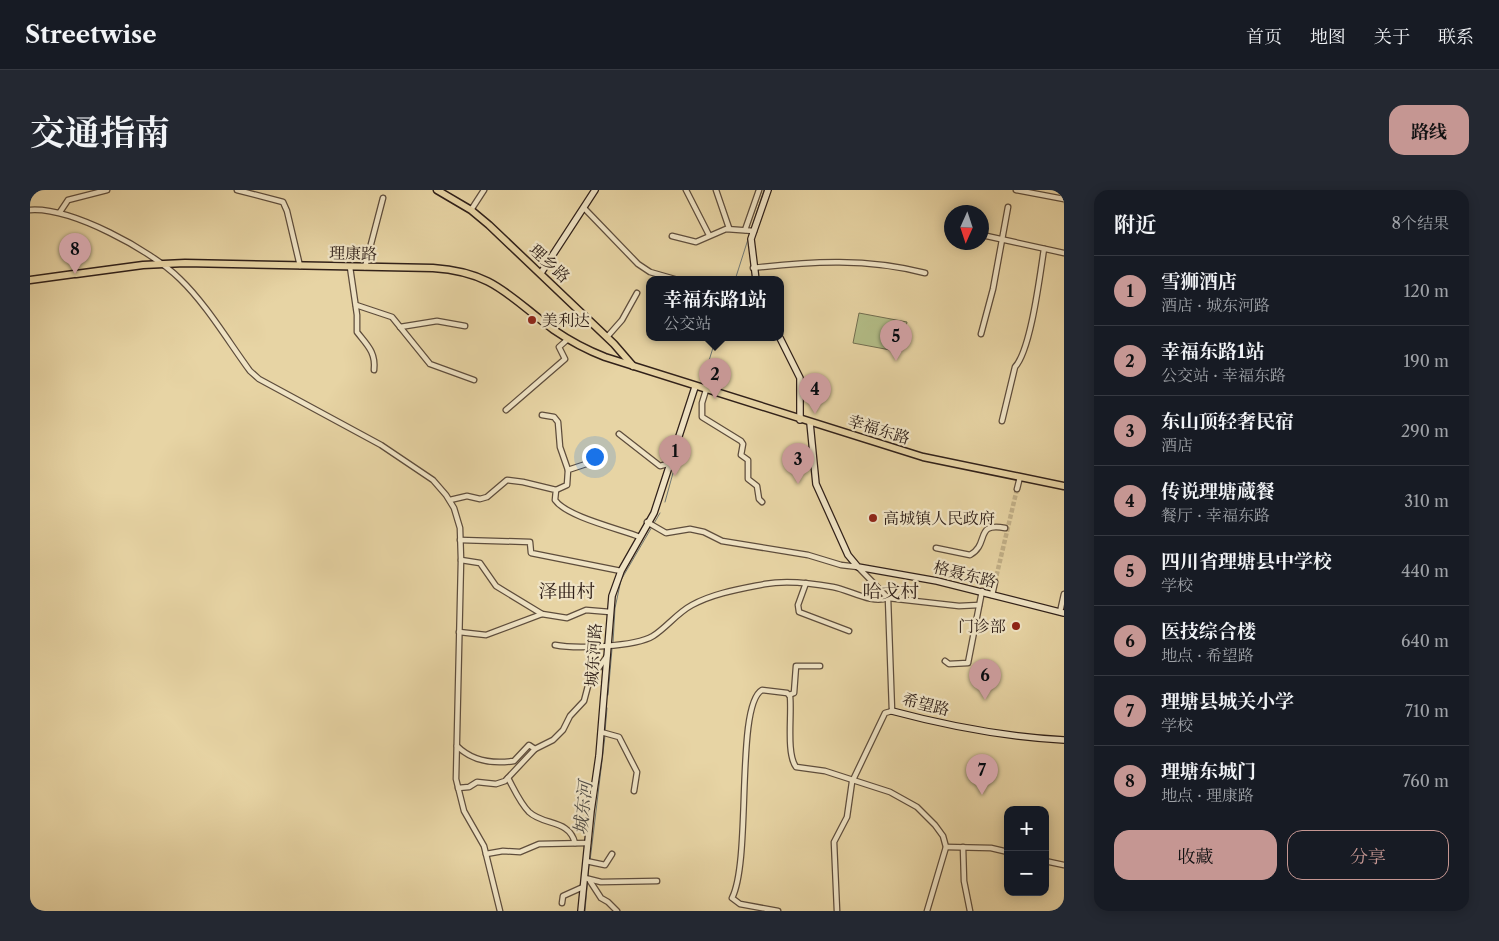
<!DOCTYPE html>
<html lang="zh">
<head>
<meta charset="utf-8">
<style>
  :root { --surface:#171b24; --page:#242831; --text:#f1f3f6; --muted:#9ea1a6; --line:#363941; --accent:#c59692 }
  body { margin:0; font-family:"Libre Caslon Text","Noto Serif SC",serif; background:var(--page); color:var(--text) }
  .controls { position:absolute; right:15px; bottom:15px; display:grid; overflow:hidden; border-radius:10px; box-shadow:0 2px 12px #0003 }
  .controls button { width:45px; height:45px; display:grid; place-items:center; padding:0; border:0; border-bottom:1px solid var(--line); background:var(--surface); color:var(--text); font:25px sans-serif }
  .compass { position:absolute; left:914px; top:15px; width:45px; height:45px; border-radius:50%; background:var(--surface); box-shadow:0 2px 12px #0003; rotate:183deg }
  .you { position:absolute; left:564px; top:266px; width:18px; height:18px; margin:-12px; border:4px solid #fff; border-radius:50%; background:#1a73e8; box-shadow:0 0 0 8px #1a73e833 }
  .badge { display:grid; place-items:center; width:32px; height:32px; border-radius:50%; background:var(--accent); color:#111; font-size:16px; font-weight:700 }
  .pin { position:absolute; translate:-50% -41px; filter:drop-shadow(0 1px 2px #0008) }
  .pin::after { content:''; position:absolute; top:26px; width:18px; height:15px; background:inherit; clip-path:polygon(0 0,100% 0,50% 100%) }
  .popup { position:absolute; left:616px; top:86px; width:138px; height:65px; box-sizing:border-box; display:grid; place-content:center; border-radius:10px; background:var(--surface); filter:drop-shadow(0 1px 4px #0005); font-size:16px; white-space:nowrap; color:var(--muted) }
  .popup b { font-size:19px; color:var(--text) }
  .popup::after { content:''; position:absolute; left:50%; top:100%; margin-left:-10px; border:10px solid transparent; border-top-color:var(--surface) }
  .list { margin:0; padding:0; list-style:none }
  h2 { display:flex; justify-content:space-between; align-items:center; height:65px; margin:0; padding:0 20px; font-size:21px }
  h2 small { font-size:16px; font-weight:400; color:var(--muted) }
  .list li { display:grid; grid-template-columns:32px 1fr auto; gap:15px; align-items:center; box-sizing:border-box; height:70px; padding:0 20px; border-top:1px solid var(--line) }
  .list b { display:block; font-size:19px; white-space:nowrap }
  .list p { margin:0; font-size:16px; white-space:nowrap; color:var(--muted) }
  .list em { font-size:16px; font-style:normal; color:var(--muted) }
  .actions { display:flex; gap:10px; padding:15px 20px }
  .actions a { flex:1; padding:11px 0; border:1px solid var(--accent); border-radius:15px; text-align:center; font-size:18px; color:var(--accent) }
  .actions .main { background:var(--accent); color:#111 }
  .map { position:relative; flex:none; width:1034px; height:721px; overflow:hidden; border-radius:15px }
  header { display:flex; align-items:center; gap:30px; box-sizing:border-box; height:70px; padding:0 25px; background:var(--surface); border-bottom:1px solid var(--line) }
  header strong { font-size:24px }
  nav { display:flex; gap:28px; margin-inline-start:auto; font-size:18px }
  .intro { display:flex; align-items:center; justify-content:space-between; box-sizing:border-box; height:120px; padding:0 30px }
  h1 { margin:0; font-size:35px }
  .button { padding:12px 22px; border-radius:15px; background:var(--accent); color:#111; font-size:18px; font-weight:700 }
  main { display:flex; gap:30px; padding:0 30px }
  aside { flex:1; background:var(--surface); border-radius:15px; box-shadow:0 2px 12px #0003 }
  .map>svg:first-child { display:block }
  .green { fill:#b3bd87; stroke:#726e50 }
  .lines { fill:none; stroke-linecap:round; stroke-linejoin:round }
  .stream { stroke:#717975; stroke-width:1 }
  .street-tunnel { stroke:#c2b088; stroke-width:4.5; stroke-dasharray:4.5 2; stroke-linecap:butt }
  .street-casing { stroke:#5e4d3c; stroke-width:7 }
  .secondary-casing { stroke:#302019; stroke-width:8 }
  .primary-casing { stroke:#302019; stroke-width:9 }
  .street { stroke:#efe3c4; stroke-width:4.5 }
  .secondary { stroke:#efe3c4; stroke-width:5.5 }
  .primary { stroke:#e7d4a4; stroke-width:6 }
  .poi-dot { fill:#8f2418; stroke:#efe3c4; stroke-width:2 }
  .labels { text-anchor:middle; stroke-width:4.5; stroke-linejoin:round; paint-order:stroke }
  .street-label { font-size:16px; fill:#302019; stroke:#efe3c4 }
  .poi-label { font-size:16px; fill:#302019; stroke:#efe3c4; text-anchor:start }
  .water-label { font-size:18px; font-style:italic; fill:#514d47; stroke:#efe3c4 }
  .quarter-label { font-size:19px; fill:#302019; stroke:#efe3c4 }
</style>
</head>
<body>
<header>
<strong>Streetwise</strong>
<nav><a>首页</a><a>地图</a><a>关于</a><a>联系</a></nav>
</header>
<div class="intro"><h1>交通指南</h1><a class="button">路线</a></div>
<main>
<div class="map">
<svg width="1034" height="721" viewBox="0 0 1034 721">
  <rect width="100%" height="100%" fill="#e7d4a4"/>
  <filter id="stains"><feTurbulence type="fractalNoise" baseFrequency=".004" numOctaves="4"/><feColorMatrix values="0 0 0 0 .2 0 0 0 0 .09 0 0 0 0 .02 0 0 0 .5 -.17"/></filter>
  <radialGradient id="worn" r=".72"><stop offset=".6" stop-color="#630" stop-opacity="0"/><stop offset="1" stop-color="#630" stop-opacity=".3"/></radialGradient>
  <path class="green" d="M829 123 877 132 871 162 823 153Z"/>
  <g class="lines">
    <g class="stream">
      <path d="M721 40 734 0"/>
      <path d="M705 90 720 43"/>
      <path d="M673 190 686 148"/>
      <path d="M635 312 643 283"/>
      <path d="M583 453 585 418 591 390 630 323"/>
      <path d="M578 505 582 459"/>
      <path d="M575 542 577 518"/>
      <path d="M560 671 575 546"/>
      <path d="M555 721 559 674"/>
    </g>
    <path class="street-tunnel" d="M965 392 987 299"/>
    <g class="street-casing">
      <g id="street">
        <path d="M207 0 253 12 257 21 270 76"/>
        <path d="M656 0 679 45"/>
        <path d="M686 0 699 38"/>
        <path d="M986 0 1034 9"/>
        <path d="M554 18 608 74 620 82 648 90"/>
        <path d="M0 20C41 17 121 60 150 89 176 114 198 151 220 181L229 189 351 255 403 290 416 305 424 318 430 338 431 370 426 589 434 621 454 656 470 721"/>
        <path d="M441 20 454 0"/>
        <path d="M30 22 38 10 77 0"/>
        <path d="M715 40 729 0"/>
        <path d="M952 45 1034 63"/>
        <path d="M642 46 666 52 696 39 724 41"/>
        <path d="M320 77 327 125V142C337 155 346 162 344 180"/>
        <path d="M335 77 353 8"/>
        <path d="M723 78C782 71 837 68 895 83"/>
        <path d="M326 115 362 127 400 174 444 190"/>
        <path d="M370 137 407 131 435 136"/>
        <path d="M951 144 963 99 978 17"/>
        <path d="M577 147 592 130 607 103"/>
        <path d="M676 200 672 213V227L711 251 713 254 711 265 718 270V289L727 296 729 309 732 312"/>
        <path d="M476 220 535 169 529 157 538 149"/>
        <path d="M512 225 524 227 528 232 530 257 538 280"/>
        <path d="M972 231 985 177C1001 160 1010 84 1014 59"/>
        <path d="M589 244 630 276 641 273"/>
        <path d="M987 299 990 287"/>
        <path d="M526 300 537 295 538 280 568 270"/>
        <path d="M420 310 437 306 450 309 457 307 477 290 493 292 526 300 525 310C537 327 590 339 610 347"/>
        <path d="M617 332 636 343 660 339 674 342 692 351 778 365 811 375 828 377 858 408 862 521 855 523 822 592 817 627 804 652 807 721"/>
        <path d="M430 350 500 352 501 363 591 381"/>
        <path d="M906 358 940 365C960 354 944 332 975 338"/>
        <path d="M431 370 450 373 466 396 512 424 537 428 556 420 580 422"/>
        <path d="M776 393 768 415 769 422 819 441"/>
        <path d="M962 405 965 392"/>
        <path d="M1030 422 1034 404"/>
        <path d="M429 442 456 445 512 424"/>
        <path d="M525 455C545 459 605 457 623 446 637 437 647 423 662 415 684 403 710 399 735 394 757 390 781 393 803 397 820 400 841 414 858 408L929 416 949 415"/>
        <path d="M915 471 919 474 938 473 952 401"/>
        <path d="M759 505 764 503 766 476H790"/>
        <path d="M571 542 589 547 607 582 604 601"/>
        <path d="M427 556C442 571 463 574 484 571L499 555 505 559"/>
        <path d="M478 588C484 599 490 613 499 622 514 636 539 629 545 653"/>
        <path d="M428 598 439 597 447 592 466 594 475 591 505 559 523 550 533 540 540 526 554 511 559 492 577 466"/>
        <path d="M916 657 961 658 978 662"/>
        <path d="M933 657 934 691 940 721"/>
        <path d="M456 664 473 661 490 662 509 654 558 653"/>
        <path d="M556 671 575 675 582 664"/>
        <path d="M1015 671 1034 675"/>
        <path d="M555 688 571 692 627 691"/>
        <path d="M560 691 571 708 578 712 587 721"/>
        <path d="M532 713 533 706 553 697"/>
        <path d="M748 721 710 714 702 708C722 669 705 515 732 500L757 503 760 506C762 525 756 563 766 577L795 581 860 602 887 617 905 635 913 646 916 657 897 721"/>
      </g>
    </g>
    <g class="secondary-casing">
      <g id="secondary">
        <path d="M511 83 565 0"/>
        <path d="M726 90 721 49 738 0"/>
        <path d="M750 148 770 188V230"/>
        <path d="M780 233 786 294 818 365 828 377 907 391 1034 423"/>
        <path d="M862 521C918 536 977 547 1034 550"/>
        <path d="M551 721 561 621 569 566 582 406 591 381 624 323 665 197"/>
      </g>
    </g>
    <g class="primary-casing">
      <g id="primary">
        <path d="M407 0 441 20 459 35 584 154 603 176"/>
        <path d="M46 84 113 75 155 73 403 78C464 82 479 107 524 140 540 151 557 160 575 167L893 267 1034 296"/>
        <path d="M0 90 44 84"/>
      </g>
    </g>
    <use href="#street" class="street"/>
    <use href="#secondary" class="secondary"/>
    <use href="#primary" class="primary"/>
  </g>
  <g class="poi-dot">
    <circle cx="502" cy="130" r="5"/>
    <circle cx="843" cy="328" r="5"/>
    <circle cx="986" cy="436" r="5"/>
  </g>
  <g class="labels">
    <g class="street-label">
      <text transform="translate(323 63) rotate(1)" y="6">理康路</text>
      <text transform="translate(520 73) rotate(43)" y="6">理乡路</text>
      <text transform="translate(849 239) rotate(17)" y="6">幸福东路</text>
      <text transform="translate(935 384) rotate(14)" y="6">格聂东路</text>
      <text transform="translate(563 465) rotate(-86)" y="6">城东河路</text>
      <text transform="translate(896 514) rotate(14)" y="6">希望路</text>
    </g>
    <g class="poi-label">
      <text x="512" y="136">美利达</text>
      <text x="853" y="334">高城镇人民政府</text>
      <text x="976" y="442" text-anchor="end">门诊部</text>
    </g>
    <g class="water-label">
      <text transform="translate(553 618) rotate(-84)" y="6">城东河</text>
    </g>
    <g class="quarter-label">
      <text x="537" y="408">泽曲村</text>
      <text x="861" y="408">哈戈村</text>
    </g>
  </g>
  <rect width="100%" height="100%" filter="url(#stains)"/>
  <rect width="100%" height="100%" fill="url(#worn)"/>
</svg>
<div class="controls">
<button>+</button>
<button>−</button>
</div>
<svg class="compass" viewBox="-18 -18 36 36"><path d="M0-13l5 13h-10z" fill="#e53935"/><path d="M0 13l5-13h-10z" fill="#9ea1a6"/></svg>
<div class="you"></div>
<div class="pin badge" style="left:645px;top:286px">1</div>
<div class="pin badge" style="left:685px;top:209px">2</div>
<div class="popup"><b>幸福东路1站</b>公交站</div>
<div class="pin badge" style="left:768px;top:294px">3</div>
<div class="pin badge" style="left:785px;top:224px">4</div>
<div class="pin badge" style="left:866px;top:171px">5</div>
<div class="pin badge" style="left:955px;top:510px">6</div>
<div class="pin badge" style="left:952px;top:605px">7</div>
<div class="pin badge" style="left:45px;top:84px">8</div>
</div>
<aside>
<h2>附近<small>8个结果</small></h2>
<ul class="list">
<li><span class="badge">1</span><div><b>雪狮酒店</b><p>酒店 · 城东河路</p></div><em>120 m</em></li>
<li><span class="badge">2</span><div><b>幸福东路1站</b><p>公交站 · 幸福东路</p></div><em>190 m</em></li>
<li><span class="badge">3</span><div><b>东山顶轻奢民宿</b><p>酒店</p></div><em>290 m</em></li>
<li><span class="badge">4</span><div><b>传说理塘蔵餐</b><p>餐厅 · 幸福东路</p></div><em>310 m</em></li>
<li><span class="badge">5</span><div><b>四川省理塘县中学校</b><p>学校</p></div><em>440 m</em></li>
<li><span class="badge">6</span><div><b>医技综合楼</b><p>地点 · 希望路</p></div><em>640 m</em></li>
<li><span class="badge">7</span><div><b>理塘县城关小学</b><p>学校</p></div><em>710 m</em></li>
<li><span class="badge">8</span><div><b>理塘东城门</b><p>地点 · 理康路</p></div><em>760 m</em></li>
</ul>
<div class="actions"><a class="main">收藏</a><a>分享</a></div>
</aside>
</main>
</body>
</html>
